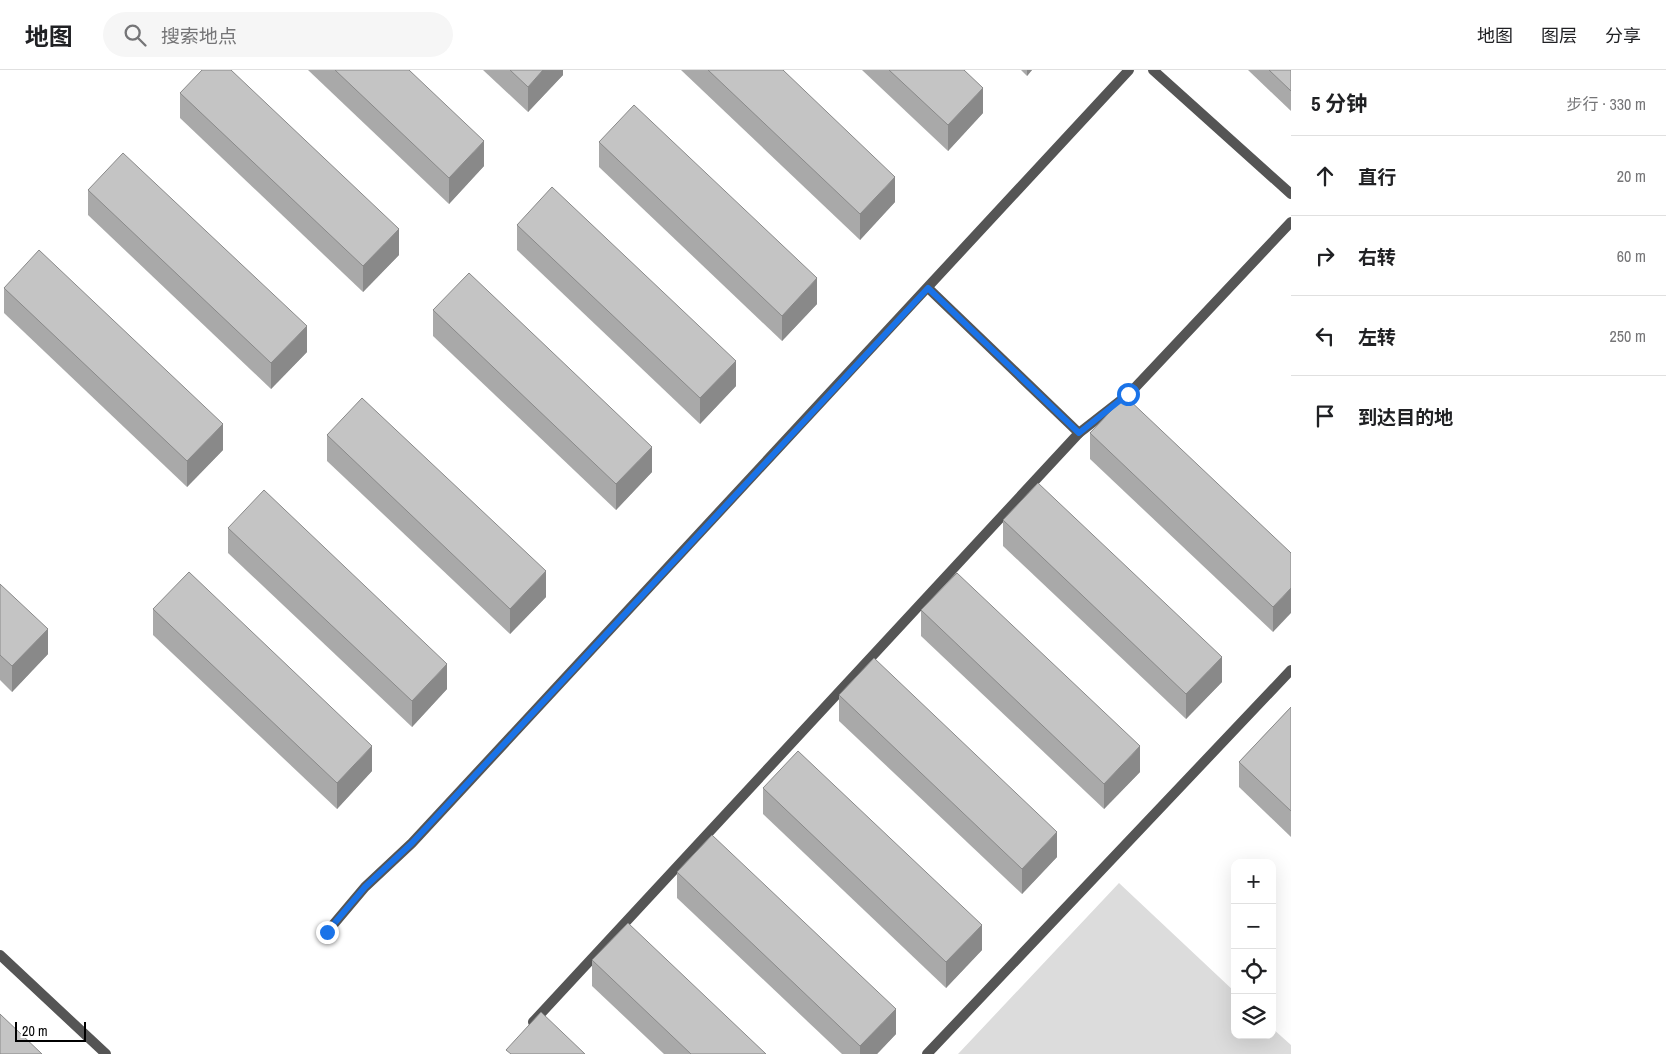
<!DOCTYPE html>
<html lang="zh">
<head>
<meta charset="utf-8">
<style>
  :root { --surface:#fff; --page:#f6f6f6; --text:#202124; --muted:#757577; --line:#e0e0e0 }
  body { margin:0; font-family:"Archivo Narrow","Noto Sans SC",sans-serif; background:var(--page); color:var(--text) }
  .controls { position:absolute; right:15px; bottom:15px; display:grid; overflow:hidden; border-radius:10px; box-shadow:0 5px 20px #0002 }
  .controls button { width:45px; height:45px; display:grid; place-items:center; padding:0; border:0; border-bottom:1px solid var(--line); background:var(--surface); color:var(--text); font:25px sans-serif }
  .scale { position:absolute; left:15px; bottom:12px; width:71px; box-sizing:border-box; padding-left:5px; border:2px solid #000; border-top:0; font-size:14px; line-height:18px; white-space:nowrap; color:#000; -webkit-text-stroke:4px #fff; paint-order:stroke }
  .stop { position:absolute; width:15px; height:15px; margin:-11px; border:4px solid #1a73e8; border-radius:50%; background:#fff }
  .stop.end { background:#1a73e8; border-color:#fff; box-shadow:0 1px 5px #0008 }
  .list { margin:0; padding:0; list-style:none }
  h2 { display:flex; justify-content:space-between; align-items:center; height:65px; margin:0; padding:0 20px; font-size:21px }
  h2 small { font-size:16px; font-weight:400; color:var(--muted) }
  .list li { display:grid; grid-template-columns:32px 1fr auto; gap:15px; align-items:center; box-sizing:border-box; height:80px; padding:0 20px; border-top:1px solid var(--line) }
  .list b { display:block; font-size:19px; white-space:nowrap }
  .list em { font-size:16px; font-style:normal; color:var(--muted) }
  .icon { flex:none; width:28px; height:28px; fill:none; stroke:currentColor; stroke-width:2; stroke-linecap:round; stroke-linejoin:round }
  .map { position:relative; flex:none; width:1291px; height:984px; overflow:hidden }
  header { display:flex; align-items:center; gap:30px; box-sizing:border-box; height:70px; padding:0 25px; background:var(--surface); border-bottom:1px solid var(--line) }
  header strong { font-size:24px }
  nav { display:flex; gap:28px; margin-inline-start:auto; font-size:18px }
  .search { width:350px; height:45px; background:var(--page); display:flex; align-items:center; gap:12px; box-sizing:border-box; padding:0 18px; border-radius:28px; color:var(--muted); font-size:19px }
  main { display:flex }
  aside { flex:1; background:var(--surface) }
  .map>svg:first-child { display:block }
  .green { fill:#dcdcdc }
  .lines { fill:none; stroke-linecap:round; stroke-linejoin:round }
  .minor { stroke:#555; stroke-width:10 }
  .tertiary { stroke:#555; stroke-width:10 }
  .wall { fill:#a9a9a9 }
  .shaded-wall { fill:#898989 }
  .building { fill:#c4c4c4; stroke:#898989 }
  .route { stroke:#1a73e8; stroke-width:6 }
</style>
</head>
<body>
<header>
<strong>地图</strong>
<div class="search"><svg class="icon" aria-label="search" viewBox="0 0 24 24"><circle cx="10" cy="10" r="6"/><path d="M15 15l6 6"/></svg>搜索地点</div>
<nav><a>地图</a><a>图层</a><a>分享</a></nav>
</header>
<main>
<div class="map">
<svg width="1291" height="984" viewBox="0 0 1291 984">
  <rect width="100%" height="100%" fill="#fff"/>
  <path class="green" d="M1119 813 1235 922V965H1272V958L1291 975V984H958Z"/>
  <g class="lines">
    <g class="minor">
      <path d="M1153 0 1291 124"/>
      <path d="M928 218 1079 363"/>
      <path d="M327 862 365 817 412 773 1129 0"/>
      <path d="M533 952 1079 363 1129 324 1291 152"/>
      <path d="M927 984 1291 600"/>
    </g>
    <path class="tertiary" d="M0 885 106 984"/>
  </g>
  <g class="wall">
    <path d="M308 0H409L484 96 449 134Z"/>
    <path d="M483 0H563V5L528 42Z"/>
    <path d="M681 0H783L895 132 860 170Z"/>
    <path d="M862 0H964L983 43 948 81Z"/>
    <path d="M1021 0H1032L1027 6Z"/>
    <path d="M1248 0H1291V41Z"/>
    <path d="M180 23 399 185 363 222 180 48Z"/>
    <path d="M599 72 817 234 782 271 599 97Z"/>
    <path d="M88 120 307 282 271 319 88 145Z"/>
    <path d="M517 155 736 316 700 354 517 180Z"/>
    <path d="M4 218 223 380 187 417 4 243Z"/>
    <path d="M433 240 652 402 616 440 433 266Z"/>
    <path d="M1090 363 1291 483 1273 562 1090 389Z"/>
    <path d="M327 365 546 527 510 564 327 391Z"/>
    <path d="M1003 450 1222 612 1186 649 1003 476Z"/>
    <path d="M228 458 447 619 412 657 228 483Z"/>
    <path d="M0 514 48 584 12 622 0 610Z"/>
    <path d="M153 539 372 701 337 739 153 565Z"/>
    <path d="M921 540 1140 702 1104 739 921 566Z"/>
    <path d="M839 625 1057 787 1022 824 839 651Z"/>
    <path d="M1291 637V767L1239 717V692Z"/>
    <path d="M763 718 982 880 946 918 763 744Z"/>
    <path d="M677 802 896 964 877 984H842L677 828Z"/>
    <path d="M592 890 766 984H664L592 916Z"/>
  </g>
  <g class="shaded-wall">
    <path d="M543 0H563V5L528 42V17Z"/>
    <path d="M1027 0H1032L1027 6Z"/>
    <path d="M983 18V43L948 81V55Z"/>
    <path d="M484 71V96L449 134V108Z"/>
    <path d="M895 107V132L860 170V144Z"/>
    <path d="M399 159V185L363 222V196Z"/>
    <path d="M817 208V234L782 271V246Z"/>
    <path d="M307 256V282L271 319V293Z"/>
    <path d="M736 291V316L700 354V328Z"/>
    <path d="M223 354V380L187 417V391Z"/>
    <path d="M652 377V402L616 440V414Z"/>
    <path d="M546 501V527L510 564V539Z"/>
    <path d="M1291 518V543L1273 562V537Z"/>
    <path d="M48 559V584L12 622V596Z"/>
    <path d="M1222 587V612L1186 649V624Z"/>
    <path d="M447 594V619L412 657V631Z"/>
    <path d="M372 676V701L337 739V713Z"/>
    <path d="M1140 676V702L1104 739V714Z"/>
    <path d="M1057 762V787L1022 824V799Z"/>
    <path d="M982 855V880L946 918V892Z"/>
    <path d="M896 939V964L877 984H860V976Z"/>
  </g>
  <g class="building">
    <path d="M202 0H231L399 159 363 196 180 23Z"/>
    <path d="M335 0H409L484 71 449 108Z"/>
    <path d="M510 0H543L528 17Z"/>
    <path d="M708 0H783L895 107 860 144Z"/>
    <path d="M889 0H964L983 18 948 55Z"/>
    <path d="M1269 0H1291V21Z"/>
    <path d="M634 35 817 208 782 246 599 72Z"/>
    <path d="M123 83 307 256 271 293 88 120Z"/>
    <path d="M552 117 736 291 700 328 517 155Z"/>
    <path d="M39 180 223 354 187 391 4 218Z"/>
    <path d="M469 203 652 377 616 414 433 240Z"/>
    <path d="M1125 326 1291 483V518L1273 537 1090 363Z"/>
    <path d="M362 328 546 501 510 539 327 365Z"/>
    <path d="M1038 413 1222 587 1186 624 1003 450Z"/>
    <path d="M264 420 447 594 412 631 228 458Z"/>
    <path d="M189 502 372 676 337 713 153 539Z"/>
    <path d="M957 503 1140 676 1104 714 921 540Z"/>
    <path d="M0 514 48 559 12 596 0 585Z"/>
    <path d="M874 588 1057 762 1022 799 839 625Z"/>
    <path d="M1291 637V741L1239 692Z"/>
    <path d="M798 681 982 855 946 892 763 718Z"/>
    <path d="M712 765 896 939 860 976 677 802Z"/>
    <path d="M628 853 766 984H691L592 890Z"/>
    <path d="M541 942 585 984H511L506 980Z"/>
    <path d="M0 944 42 984H0Z"/>
  </g>
  <g class="lines">
    <path class="route" d="M327 862 365 817 412 773 928 218 1079 363 1128 324"/>
  </g>
</svg>
<div class="controls">
<button>+</button>
<button>−</button>
<button><svg class="icon" aria-label="locate" viewBox="0 0 24 24"><circle cx="12" cy="12" r="6"/><path d="M12 2v4M12 18v4M2 12h4M18 12h4"/></svg></button>
<button><svg class="icon" aria-label="layers" viewBox="0 0 24 24"><path d="M12 4l9 5-9 5-9-5zM3 14l9 5 9-5"/></svg></button>
</div>
<div class="scale">20 m</div>
<div class="stop" style="left:1128px;top:324px"></div>
<div class="stop end" style="left:327px;top:862px"></div>
</div>
<aside>
<h2>5 分钟<small>步行 · 330 m</small></h2>
<ul class="list">
<li><svg class="icon" aria-label="ahead" viewBox="0 0 24 24"><path d="M12 20V5M6 11l6-6 6 6"/></svg><div><b>直行</b></div><em>20 m</em></li>
<li><svg class="icon" aria-label="right" viewBox="0 0 24 24"><path d="M7 20v-9h11M14 6l5 5-5 5"/></svg><div><b>右转</b></div><em>60 m</em></li>
<li><svg class="icon" aria-label="left" viewBox="0 0 24 24"><path d="M17 20v-9H6M10 6l-5 5 5 5"/></svg><div><b>左转</b></div><em>250 m</em></li>
<li><svg class="icon" aria-label="arrive" viewBox="0 0 24 24"><path d="M6 21V4h12l-3 4 3 4H6"/></svg><div><b>到达目的地</b></div></li>
</ul>
</aside>
</main>
</body>
</html>
